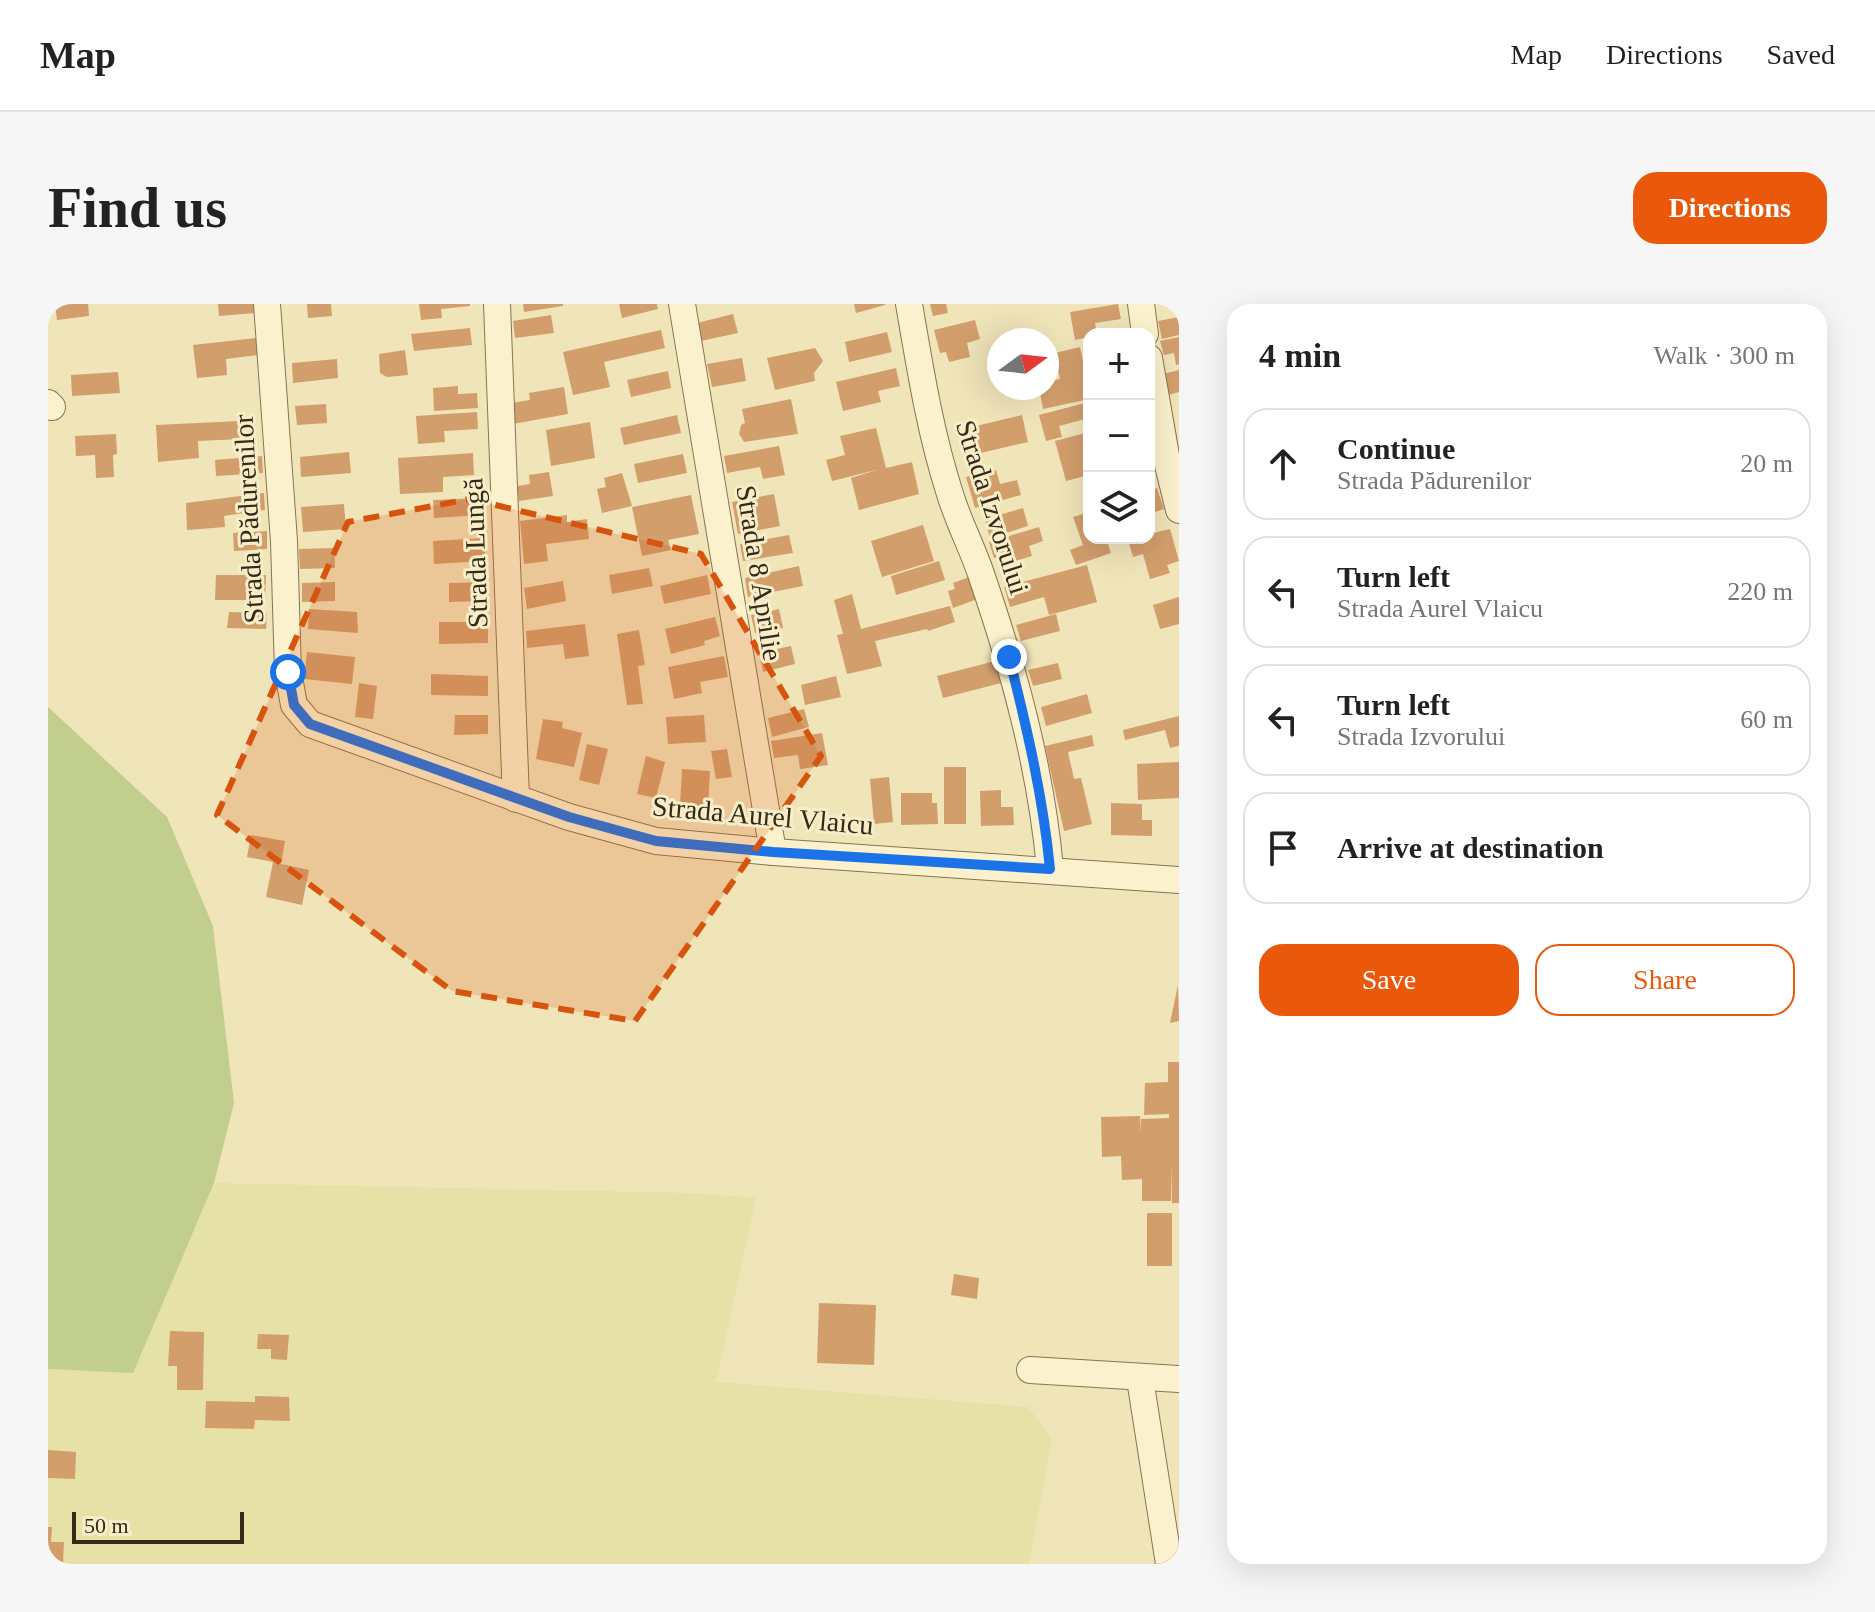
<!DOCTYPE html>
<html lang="en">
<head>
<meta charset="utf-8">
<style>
  :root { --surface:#fff; --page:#f6f6f6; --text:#222; --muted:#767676; --line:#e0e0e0; --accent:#ea580c }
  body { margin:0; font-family:"Times New Roman",serif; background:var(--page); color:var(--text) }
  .controls { position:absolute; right:24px; top:24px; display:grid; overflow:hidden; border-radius:16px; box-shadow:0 8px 32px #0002 }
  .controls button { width:72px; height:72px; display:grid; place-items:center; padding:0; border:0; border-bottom:2px solid var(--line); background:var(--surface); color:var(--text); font:40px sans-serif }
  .compass { position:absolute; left:939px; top:24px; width:72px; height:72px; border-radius:50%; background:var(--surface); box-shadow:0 8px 32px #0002; rotate:75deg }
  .scale { position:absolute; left:24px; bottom:20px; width:172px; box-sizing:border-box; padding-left:8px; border:4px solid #352919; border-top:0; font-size:22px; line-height:28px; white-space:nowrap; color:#352919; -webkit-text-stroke:6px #f7eec9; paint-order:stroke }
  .stop { position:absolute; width:24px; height:24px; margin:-18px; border:6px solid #1a73e8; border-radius:50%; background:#fff }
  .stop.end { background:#1a73e8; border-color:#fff; box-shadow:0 2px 8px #0008 }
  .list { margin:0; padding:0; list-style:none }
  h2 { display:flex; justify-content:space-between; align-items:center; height:104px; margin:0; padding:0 32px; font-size:34px }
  h2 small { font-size:26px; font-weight:400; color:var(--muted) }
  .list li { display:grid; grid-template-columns:52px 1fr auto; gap:24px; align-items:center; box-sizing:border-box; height:112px; margin:0 16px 16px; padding:0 16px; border:2px solid var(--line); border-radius:24px }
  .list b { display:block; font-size:30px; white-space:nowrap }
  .list p { margin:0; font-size:26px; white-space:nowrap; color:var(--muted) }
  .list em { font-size:26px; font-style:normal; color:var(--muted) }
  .actions { display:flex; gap:16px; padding:24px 32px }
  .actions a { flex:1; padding:18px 0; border:2px solid var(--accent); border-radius:24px; text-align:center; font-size:28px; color:var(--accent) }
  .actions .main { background:var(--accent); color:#fff }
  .icon { flex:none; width:44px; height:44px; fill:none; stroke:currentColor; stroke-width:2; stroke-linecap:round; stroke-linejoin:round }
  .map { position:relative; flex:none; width:1131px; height:1260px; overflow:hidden; border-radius:24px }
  header { display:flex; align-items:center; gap:48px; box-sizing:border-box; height:112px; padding:0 40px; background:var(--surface); border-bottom:2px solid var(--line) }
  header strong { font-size:38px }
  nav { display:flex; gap:44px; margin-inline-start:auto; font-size:28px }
  .intro { display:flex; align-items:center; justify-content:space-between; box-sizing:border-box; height:192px; padding:0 48px }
  h1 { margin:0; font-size:56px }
  .button { padding:20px 36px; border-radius:24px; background:var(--accent); color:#fff; font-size:28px; font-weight:700 }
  main { display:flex; gap:48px; padding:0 48px }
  aside { flex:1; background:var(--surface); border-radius:24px; box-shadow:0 8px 32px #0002 }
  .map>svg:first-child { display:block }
  .farmland { fill:#e6e1a6 }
  .green { fill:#c2ce8d }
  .building { fill:#d29e6c }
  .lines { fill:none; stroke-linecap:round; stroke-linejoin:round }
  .street-casing { stroke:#887353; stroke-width:28 }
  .street { stroke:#fbf1cc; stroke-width:26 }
  .route { stroke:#1a73e8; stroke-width:10 }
  .marked { fill:#d6540d; fill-opacity:0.2; stroke:#d6540d; stroke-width:6; stroke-dasharray:16 10; stroke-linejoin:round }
  .labels { text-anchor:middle; stroke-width:6; stroke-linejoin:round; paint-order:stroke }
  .street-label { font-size:28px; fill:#352919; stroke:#f7eec9 }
</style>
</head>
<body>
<header>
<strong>Map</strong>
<nav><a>Map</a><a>Directions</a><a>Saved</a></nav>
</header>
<div class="intro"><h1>Find us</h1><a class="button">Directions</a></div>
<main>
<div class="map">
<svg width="1131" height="1260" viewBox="0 0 1131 1260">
  <rect width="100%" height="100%" fill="#f0e4b9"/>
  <path class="farmland" d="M166 879 645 889 708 894 668 1078 980 1103 1004 1135 981 1260H0V1065L85 1068Z"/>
  <path class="green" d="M0 403 119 513 165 622 186 799 166 879 85 1069 0 1065Z"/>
  <g class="building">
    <path d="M7 0H40L41 12 9 16Z"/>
    <path d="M170 0H206L207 9 171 12Z"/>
    <path d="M259 0H283L284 12 260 14Z"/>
    <path d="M371 0H422V2L393 5 394 14 373 16Z"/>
    <path d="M475 0H515V2L476 8Z"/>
    <path d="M571 0H609L610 5 574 14Z"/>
    <path d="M806 0H837V1L808 9Z"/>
    <path d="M882 0H898L900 9 885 12Z"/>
    <path d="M1070 0 1073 15 1047 19 1049 30H1041V33L1027 36 1022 8Z"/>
    <path d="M685 10 690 29 653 37 649 19Z"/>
    <path d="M503 11 506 29 467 34 465 17Z"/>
    <path d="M1131 13V31L1114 35 1110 17Z"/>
    <path d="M927 16 932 35 919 39 922 53 901 58 898 48 892 49 886 26Z"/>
    <path d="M422 24 424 41 366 47 363 30Z"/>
    <path d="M613 26 617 44 556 58 562 83 525 91 515 48Z"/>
    <path d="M839 28 844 48 801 58 797 38Z"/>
    <path d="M1131 33V60L1128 61 1126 49 1116 51 1112 37Z"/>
    <path d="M208 34 210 51 178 55 179 71 149 74 145 41Z"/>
    <path d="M1032 43 1038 70H1041V95L995 105 991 84H999V78L1012 75 1007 49Z"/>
    <path d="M767 44 775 57 766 69 767 77 727 86 719 54Z"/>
    <path d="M357 46 360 71 339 73 332 69 331 50Z"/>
    <path d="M694 54 698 77 664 83 659 60Z"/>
    <path d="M289 55 290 74 245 79 244 59Z"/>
    <path d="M848 64 852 82 830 87 833 98 795 107 788 78Z"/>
    <path d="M1131 66V88L1120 91 1115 70Z"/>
    <path d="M620 67 623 84 583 93 579 76Z"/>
    <path d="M70 68 72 89 24 92 23 71Z"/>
    <path d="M410 82V90L429 89 430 104 386 107 385 84Z"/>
    <path d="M516 83 520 110 465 120 463 99 482 96 481 89Z"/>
    <path d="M743 95 750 130 696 138 691 130 693 121 697 119 694 105Z"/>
    <path d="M1037 99 1041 114 1011 122 1014 133 998 137 991 111Z"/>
    <path d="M278 100 279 119 249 121 247 102Z"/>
    <path d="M429 108 430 125 396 127 397 138 370 140 368 112Z"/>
    <path d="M629 111 633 129 576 141 572 124Z"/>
    <path d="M974 111 980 138 924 151 920 131 929 129 928 122Z"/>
    <path d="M192 117 193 135 150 137 151 154 110 158 108 121Z"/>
    <path d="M542 118 547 154 503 162 498 126Z"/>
    <path d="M828 124 838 164 864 158 871 190 811 206 803 174 832 165 784 177 778 156 797 151 792 132Z"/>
    <path d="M1041 128V171L1018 177 1007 137Z"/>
    <path d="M68 130 69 150 65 151 66 173 48 174 47 151 28 152 27 132Z"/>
    <path d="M731 142 737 171 715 175 712 163 679 169 676 152Z"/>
    <path d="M301 148 303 169 253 173 252 153Z"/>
    <path d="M425 149 426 171 395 173V188L352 190 350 154Z"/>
    <path d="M635 150 639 169 590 179 586 160Z"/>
    <path d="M214 152 215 169 168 172 167 156Z"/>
    <path d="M948 166 952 180 969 176 973 191 927 204 918 173Z"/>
    <path d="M501 168 505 192 471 197 469 182 482 180 481 171Z"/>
    <path d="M574 169 584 202 554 209 549 185 558 183 556 174Z"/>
    <path d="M1109 184 1116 205 1101 210V187Z"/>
    <path d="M216 189 217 206 176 212 177 223 139 226 138 199Z"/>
    <path d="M726 190 732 222 690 230 684 198Z"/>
    <path d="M643 191 651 230 620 236 623 246 594 252 584 203Z"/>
    <path d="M434 194 435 211 386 214 385 196Z"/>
    <path d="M296 200 298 225 255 228 253 203Z"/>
    <path d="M975 204 980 222 942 234 937 215Z"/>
    <path d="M1041 208V234H1058L1063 249 1028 261 1022 246 1035 241 1025 213Z"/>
    <path d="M519 211V218L539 215 541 235 498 240 500 257 476 260 472 217Z"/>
    <path d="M875 221 886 257 834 273 823 237Z"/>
    <path d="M991 223 995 237 981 242 984 252 961 259 958 250 946 254 941 238Z"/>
    <path d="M1122 225 1131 257 1119 261 1122 269 1102 275 1095 250 1085 253 1080 236 1101 234V230Z"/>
    <path d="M219 227V245L186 247 185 229Z"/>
    <path d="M741 231 745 249 695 257 692 240Z"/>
    <path d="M436 234 438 257 386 260 385 237Z"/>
    <path d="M286 244 287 264 252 265 251 245Z"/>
    <path d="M891 257 897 276 848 291 843 272Z"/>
    <path d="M1039 261 1049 298 1001 311 996 293 962 303 956 283Z"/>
    <path d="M751 262 755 282 700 293 697 274Z"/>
    <path d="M601 264 605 282 564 290 561 271Z"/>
    <path d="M168 271H218L217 296H167Z"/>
    <path d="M659 271 663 290 616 300 612 282Z"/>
    <path d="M924 272 932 294 905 304 900 287 907 285 905 279Z"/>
    <path d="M515 277 518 297 479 305 476 284Z"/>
    <path d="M287 278V297L254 298V279Z"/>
    <path d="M440 278 441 297 401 298V279Z"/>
    <path d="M804 290 813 325 902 302 907 318 880 327 879 325 827 337 834 362 799 370 789 331 795 330 786 296Z"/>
    <path d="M1131 293V320L1112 325 1105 301Z"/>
    <path d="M261 305 309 308 310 329 260 325Z"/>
    <path d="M731 305 735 324 707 329 703 311Z"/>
    <path d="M181 308 219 309 218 325 179 324Z"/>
    <path d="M1008 310 1012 327 973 337 968 321Z"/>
    <path d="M667 313 672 332 656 337 657 341 623 350 617 325Z"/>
    <path d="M391 318H440V339L391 340Z"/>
    <path d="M537 320 541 352 517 355 515 340 479 344 478 327Z"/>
    <path d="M591 326 597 361 590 362 595 400 579 401 569 330Z"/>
    <path d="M743 342 747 360 715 368 711 349Z"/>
    <path d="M259 348 307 353 304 380 256 375Z"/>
    <path d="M676 352 680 373 652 378 654 389 626 395 620 363Z"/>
    <path d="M951 356 957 378 895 394 889 372Z"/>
    <path d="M1010 359 1014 375 985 382 980 366Z"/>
    <path d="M383 370 440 372V392L383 391Z"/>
    <path d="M788 372 793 393 757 401 753 381Z"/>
    <path d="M311 379 329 382 325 415 307 413Z"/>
    <path d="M1039 390 1044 409 998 422 993 403Z"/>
    <path d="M756 405 761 423 724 433 720 414Z"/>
    <path d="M407 411H440V430L406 431Z"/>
    <path d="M656 411 658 438 620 440 618 413Z"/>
    <path d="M1131 412V442L1122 444 1117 426 1077 436 1075 426Z"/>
    <path d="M495 415 515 418 514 424 534 429 526 463 488 455Z"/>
    <path d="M774 429 780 461 752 465 750 451 726 454 723 437Z"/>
    <path d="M1044 431 1046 442 1020 448 1026 475 1033 474 1044 520 1016 527 997 442Z"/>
    <path d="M539 440 560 445 551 481 531 476Z"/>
    <path d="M679 445 684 473 668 475 663 447Z"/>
    <path d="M598 452 617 458 608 494 589 490Z"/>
    <path d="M1131 458V494L1090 496 1089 460Z"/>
    <rect x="896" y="463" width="22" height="57"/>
    <path d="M634 465 662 467 660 503 632 501Z"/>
    <path d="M841 473 845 518 826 520 822 475Z"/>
    <path d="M953 486V503H965L966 521 933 522 932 487Z"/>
    <path d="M853 489H884V499H889L890 520 853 521Z"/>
    <path d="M1063 499 1094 500V516H1104V532L1063 531Z"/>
    <path d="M203 531 237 537 233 560 261 566 254 601 218 593 225 558 199 553Z"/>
    <path d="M1130 681 1131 717 1122 719Z"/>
    <path d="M1120 758H1131V899H1124V859L1123 897H1094V875L1074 876 1073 852 1054 853 1053 813 1092 812 1093 831V815L1121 814V810L1096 811 1097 779 1120 778Z"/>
    <rect x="1099" y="909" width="25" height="53"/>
    <path d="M906 970 931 974 929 995 903 991Z"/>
    <path d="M771 999 828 1001 826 1061 769 1059Z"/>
    <path d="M122 1027 156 1028 155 1086H129V1062H120Z"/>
    <path d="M210 1030 241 1031 239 1056 223 1055V1045H209Z"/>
    <path d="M207 1092 241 1093 242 1117 207 1116 206 1125 157 1124 158 1097 207 1098Z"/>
    <path d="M0 1146 28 1148 27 1175 0 1174Z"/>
    <path d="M0 1223H4L3 1238H16L15 1260H0Z"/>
  </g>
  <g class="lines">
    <g class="street-casing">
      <g id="street">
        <path d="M219 0 236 237 240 368 246 401 262 420 521 513 608 537 725 548 1131 576"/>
        <path d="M449 0 468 495"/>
        <path d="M634 0 725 548"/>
        <path d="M861 0C872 64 882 128 902 190 910 217 924 243 933 270 966 366 993 464 1002 565"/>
        <path d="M1093 0 1097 30"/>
        <path d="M1101 54 1119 157 1131 206"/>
        <path d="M0 99 4 103"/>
        <path d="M982 1066 1131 1075"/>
        <path d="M1092 1075 1121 1260"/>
      </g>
    </g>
    <use href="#street" class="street"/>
  </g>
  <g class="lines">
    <path class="route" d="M240 368 246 401 262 420 521 513 608 537 725 548 1002 565C995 493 979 424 961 353"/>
  </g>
  <path class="marked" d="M422 195 653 250 773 452 587 717 404 687 169 511 300 218Z"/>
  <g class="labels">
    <g class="street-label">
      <text transform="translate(945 203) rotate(72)" y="10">Strada Izvorului</text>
      <text transform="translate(200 215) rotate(-93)" y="10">Strada Pădurenilor</text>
      <text transform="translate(427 249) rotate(-92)" y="10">Strada Lungă</text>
      <text transform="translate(712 269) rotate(81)" y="10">Strada 8 Aprilie</text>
      <text transform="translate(715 511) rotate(5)" y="10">Strada Aurel Vlaicu</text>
    </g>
  </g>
</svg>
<div class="controls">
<button>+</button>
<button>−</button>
<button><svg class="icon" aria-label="layers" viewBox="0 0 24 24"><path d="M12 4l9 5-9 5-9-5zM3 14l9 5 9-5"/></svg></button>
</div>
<svg class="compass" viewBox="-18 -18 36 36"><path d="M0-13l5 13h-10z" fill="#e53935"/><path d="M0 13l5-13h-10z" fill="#767676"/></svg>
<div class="scale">50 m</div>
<div class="stop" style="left:240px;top:368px"></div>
<div class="stop end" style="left:961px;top:353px"></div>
</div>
<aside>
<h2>4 min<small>Walk · 300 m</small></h2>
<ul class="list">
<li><svg class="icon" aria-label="ahead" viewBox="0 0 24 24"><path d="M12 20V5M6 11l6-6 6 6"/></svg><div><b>Continue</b><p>Strada Pădurenilor</p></div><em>20 m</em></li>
<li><svg class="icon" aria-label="left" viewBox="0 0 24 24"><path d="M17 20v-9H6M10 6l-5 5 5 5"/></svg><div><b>Turn left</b><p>Strada Aurel Vlaicu</p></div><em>220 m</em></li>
<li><svg class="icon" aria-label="left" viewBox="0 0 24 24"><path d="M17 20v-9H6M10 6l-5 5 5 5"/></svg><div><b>Turn left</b><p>Strada Izvorului</p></div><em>60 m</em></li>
<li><svg class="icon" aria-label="arrive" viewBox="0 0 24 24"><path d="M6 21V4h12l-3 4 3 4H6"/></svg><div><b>Arrive at destination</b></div></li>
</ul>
<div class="actions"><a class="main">Save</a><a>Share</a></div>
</aside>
</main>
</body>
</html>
